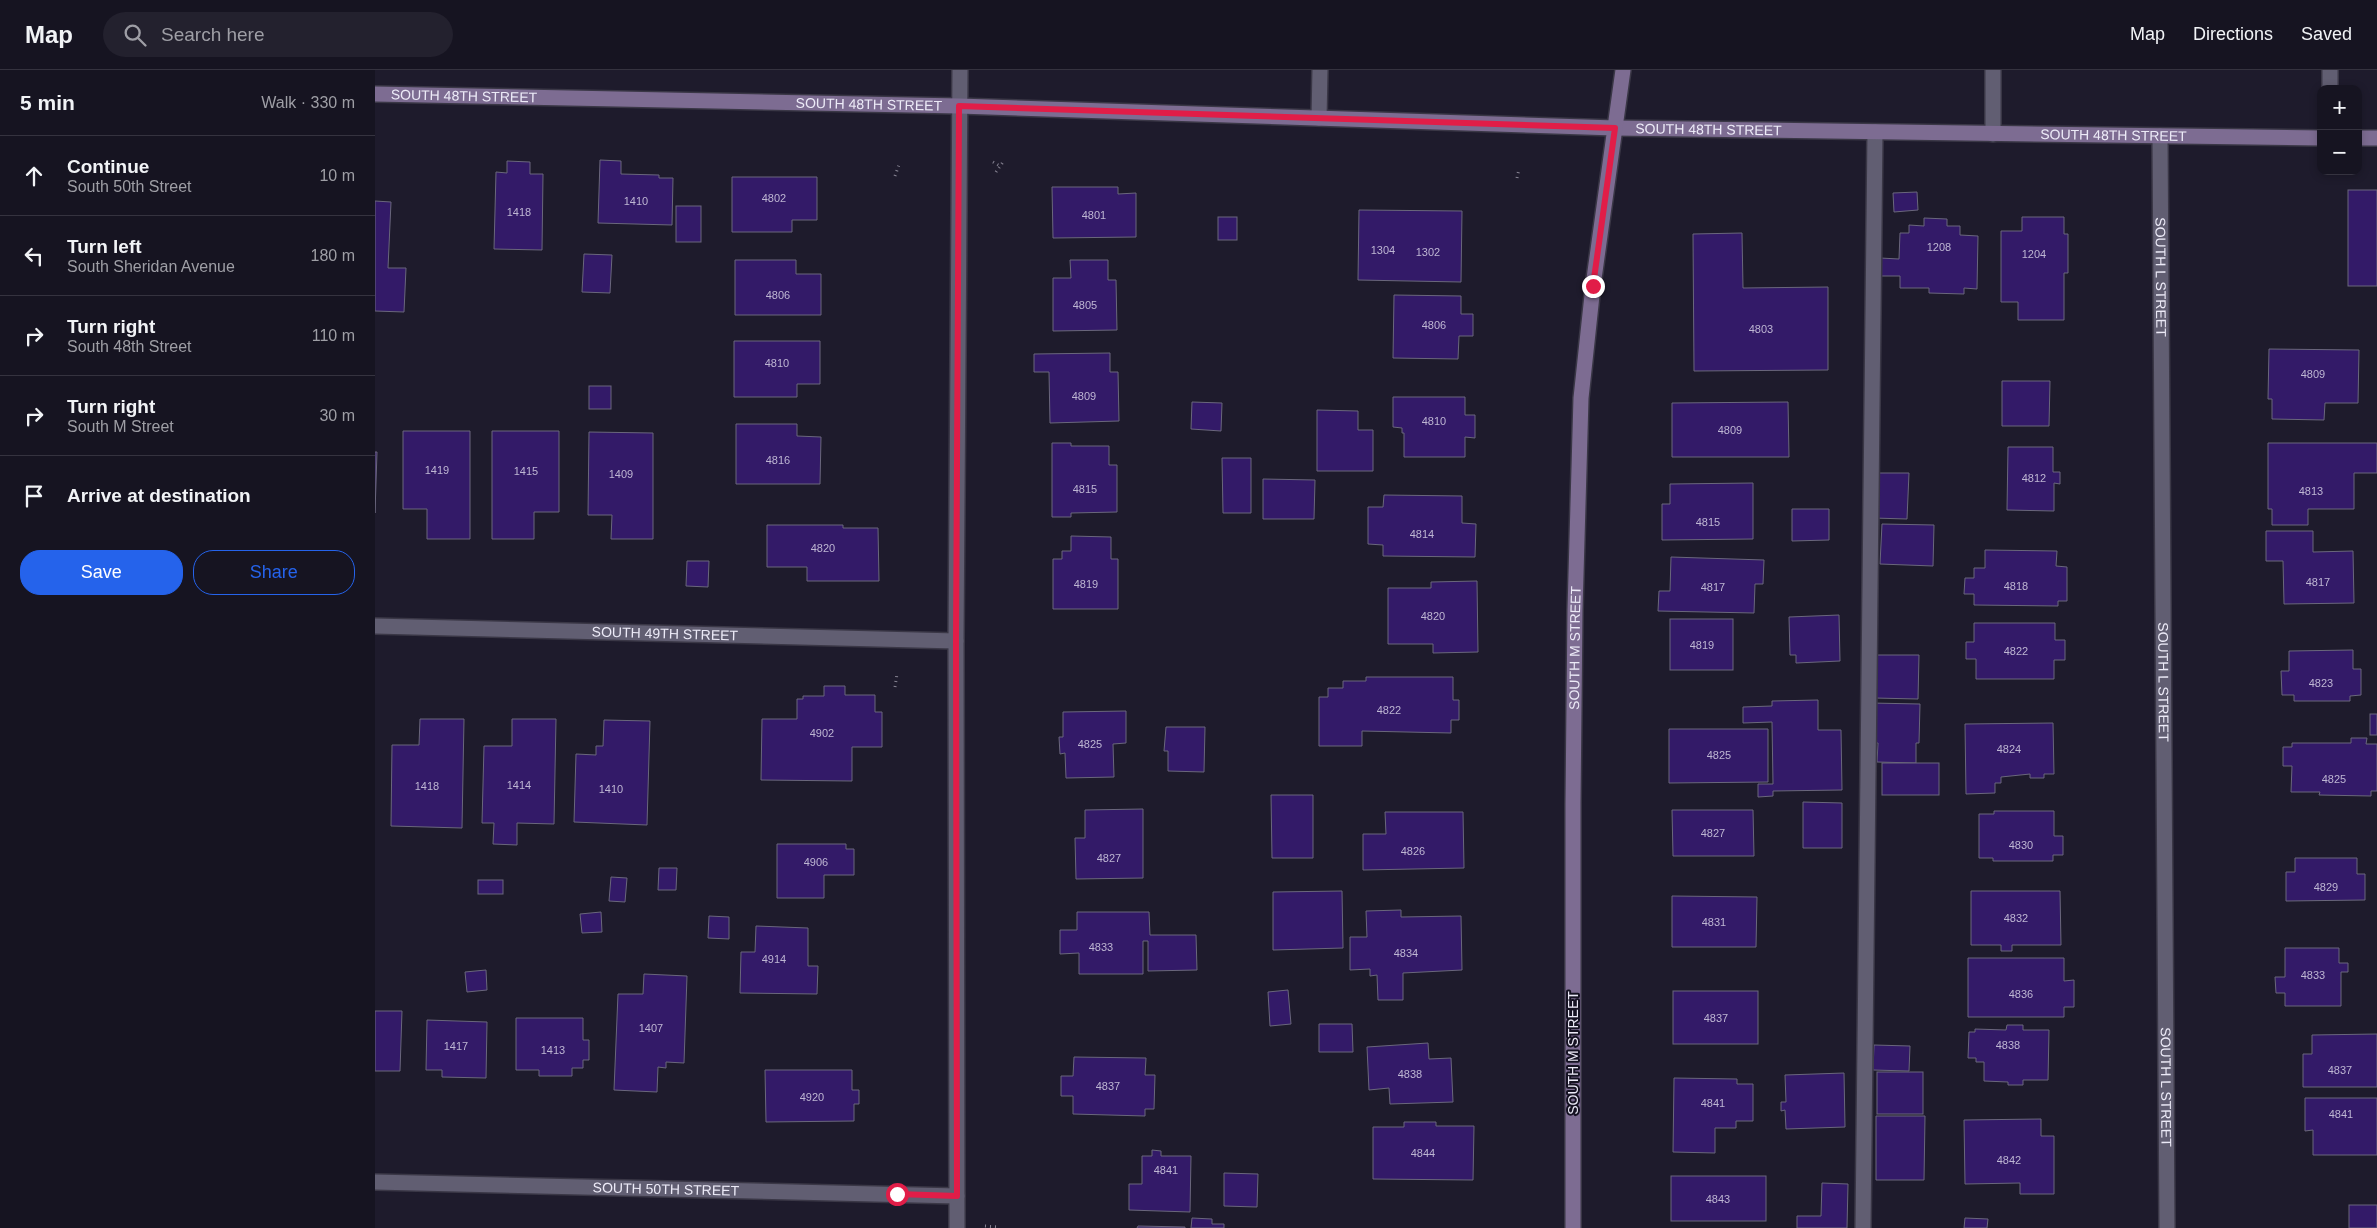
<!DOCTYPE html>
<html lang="en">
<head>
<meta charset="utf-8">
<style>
  :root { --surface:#161421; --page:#23212e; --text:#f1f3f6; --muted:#9e9ea5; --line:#35333f; --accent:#2563eb }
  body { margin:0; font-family:Helvetica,sans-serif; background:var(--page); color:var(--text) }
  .controls { position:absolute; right:15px; top:15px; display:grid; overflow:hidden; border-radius:10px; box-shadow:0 2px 8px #0003 }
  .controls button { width:45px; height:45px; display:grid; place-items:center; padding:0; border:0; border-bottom:1px solid var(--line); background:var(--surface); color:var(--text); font:25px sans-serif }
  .stop { position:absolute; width:15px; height:15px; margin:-11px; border:4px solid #e11d48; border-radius:50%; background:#fff }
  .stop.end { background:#e11d48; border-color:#fff; box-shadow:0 1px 5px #0008 }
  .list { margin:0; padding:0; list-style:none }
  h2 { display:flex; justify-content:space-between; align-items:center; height:65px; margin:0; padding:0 20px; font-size:21px }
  h2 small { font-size:16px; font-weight:400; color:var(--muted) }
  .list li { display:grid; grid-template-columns:32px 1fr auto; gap:15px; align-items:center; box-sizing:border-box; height:80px; padding:0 20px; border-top:1px solid var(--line) }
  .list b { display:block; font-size:19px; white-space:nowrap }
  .list p { margin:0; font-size:16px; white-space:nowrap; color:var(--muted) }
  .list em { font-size:16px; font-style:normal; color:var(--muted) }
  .actions { display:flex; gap:10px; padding:15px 20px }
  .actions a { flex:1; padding:11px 0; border:1px solid var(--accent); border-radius:20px; text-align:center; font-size:18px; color:var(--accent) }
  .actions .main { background:var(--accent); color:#fff }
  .icon { flex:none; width:28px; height:28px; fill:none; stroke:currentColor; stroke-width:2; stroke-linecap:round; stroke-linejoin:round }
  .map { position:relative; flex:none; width:2002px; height:1158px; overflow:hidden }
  header { display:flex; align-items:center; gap:30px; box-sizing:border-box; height:70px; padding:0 25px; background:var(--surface); border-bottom:1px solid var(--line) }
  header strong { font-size:24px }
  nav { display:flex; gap:28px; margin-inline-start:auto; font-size:18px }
  .search { width:350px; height:45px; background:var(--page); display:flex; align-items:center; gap:12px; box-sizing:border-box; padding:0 18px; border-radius:28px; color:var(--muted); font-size:19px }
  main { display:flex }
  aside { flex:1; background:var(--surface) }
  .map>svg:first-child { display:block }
  .building { fill:#331a68; stroke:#6a677c }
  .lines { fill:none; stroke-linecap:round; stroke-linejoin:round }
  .lane-casing { stroke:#3a3746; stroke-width:18 }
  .street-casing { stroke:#3a3746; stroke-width:18 }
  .secondary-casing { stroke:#3a3746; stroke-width:18 }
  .path { stroke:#878493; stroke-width:3; stroke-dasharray:1 4; stroke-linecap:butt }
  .lane { stroke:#615e72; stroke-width:15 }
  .street { stroke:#615e72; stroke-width:15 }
  .secondary { stroke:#7d6c92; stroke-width:15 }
  .route { stroke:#e11d48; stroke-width:6 }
  .labels { text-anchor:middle; stroke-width:4; stroke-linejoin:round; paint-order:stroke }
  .number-label { font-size:11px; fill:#beb6d3 }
  .street-label { font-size:14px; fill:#eceaf7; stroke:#151222 }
</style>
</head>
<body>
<header>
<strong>Map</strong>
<div class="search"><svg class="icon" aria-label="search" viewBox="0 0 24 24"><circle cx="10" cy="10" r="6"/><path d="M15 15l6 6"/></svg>Search here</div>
<nav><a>Map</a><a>Directions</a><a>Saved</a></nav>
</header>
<main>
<aside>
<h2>5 min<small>Walk · 330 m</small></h2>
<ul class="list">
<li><svg class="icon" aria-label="ahead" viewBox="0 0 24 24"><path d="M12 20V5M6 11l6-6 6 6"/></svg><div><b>Continue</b><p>South 50th Street</p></div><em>10 m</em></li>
<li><svg class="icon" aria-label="left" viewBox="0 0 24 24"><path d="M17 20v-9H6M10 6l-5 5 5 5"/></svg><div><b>Turn left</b><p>South Sheridan Avenue</p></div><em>180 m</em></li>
<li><svg class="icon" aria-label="right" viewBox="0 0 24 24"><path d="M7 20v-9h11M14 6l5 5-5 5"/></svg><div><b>Turn right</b><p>South 48th Street</p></div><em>110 m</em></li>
<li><svg class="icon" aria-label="right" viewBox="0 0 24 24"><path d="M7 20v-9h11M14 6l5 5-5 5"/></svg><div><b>Turn right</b><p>South M Street</p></div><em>30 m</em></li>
<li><svg class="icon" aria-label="arrive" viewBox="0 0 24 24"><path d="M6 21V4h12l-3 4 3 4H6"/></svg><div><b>Arrive at destination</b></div></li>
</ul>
<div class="actions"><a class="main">Save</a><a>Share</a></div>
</aside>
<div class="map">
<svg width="2002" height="1158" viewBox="0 0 2002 1158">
  <rect width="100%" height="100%" fill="#1e1b2c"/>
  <g class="building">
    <path d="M225 90 246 91V104L284 105V108H298L297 155 223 153Z"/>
    <path d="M132 91 155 92V104H168L167 180 119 179 121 102 132 103Z"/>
    <path d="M357 107H442V150H417V162H357Z"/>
    <path d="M677 117H743V124L761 123V167L678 168Z"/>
    <rect x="1973" y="120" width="29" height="96"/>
    <path d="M1542 122 1543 140 1519 142 1518 123Z"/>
    <path d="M0 131 16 132 13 198H31L29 242 0 241Z"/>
    <rect x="301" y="136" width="25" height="36"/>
    <path d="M984 140 1087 141 1086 212 983 210Z"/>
    <rect x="843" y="147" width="19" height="23"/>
    <path d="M1647 147H1689V164H1693V203H1689V250H1643V232H1626V161H1647Z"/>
    <path d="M1549 148 1572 149V156H1585V165L1603 166 1602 219 1589 218V224L1554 223V218H1525V206H1505V188L1524 189 1525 163H1534V155L1549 156Z"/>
    <path d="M1367 163 1368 218 1453 217V300L1319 301 1318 164Z"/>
    <path d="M209 184 237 185 235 223 207 222Z"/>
    <path d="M360 190H421V204H446V245H360Z"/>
    <path d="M695 190H733V210H741L742 260 678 261V208H696Z"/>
    <path d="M1019 225 1086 226V244H1098V266H1084L1083 289 1018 288Z"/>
    <path d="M359 271H445V314H422V327H359Z"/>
    <path d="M1894 279 1984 280 1983 333H1950L1949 350 1897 349V329H1893Z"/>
    <path d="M735 283V302H743L744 351 675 353 674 302H659V284Z"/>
    <path d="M1627 311H1675L1674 356H1627Z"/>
    <rect x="214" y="316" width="22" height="23"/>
    <path d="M1018 327H1090V345H1100V368L1090 367V387H1029V363H1027V358L1018 357Z"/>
    <path d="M817 332 847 333 846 361 816 359Z"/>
    <path d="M1413 332 1414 387H1297V333Z"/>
    <path d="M942 340 983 341V360H998V401H942Z"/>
    <path d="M361 354H422V366L446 367 445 414H361Z"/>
    <path d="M28 361H95V469H52V439H28Z"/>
    <path d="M117 361H184V442H159V469H117Z"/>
    <path d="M214 362 278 363V469H236L237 445H213Z"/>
    <path d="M677 373H696V376H734V395H742V442L696 443V447H677Z"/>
    <path d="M1893 373H2002V403H1979V439H1933V455H1897V439H1893Z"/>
    <path d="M1633 377H1678V402H1685V414L1679 413V441L1632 440Z"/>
    <path d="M0 382H2L0 443Z"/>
    <path d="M847 388H876V443H848Z"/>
    <path d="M1499 403H1534L1532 449 1498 448Z"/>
    <path d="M888 409 940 410 939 449H888Z"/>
    <path d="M1378 413V469L1287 470V434H1295V414Z"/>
    <path d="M1009 425 1087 426V453L1101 454 1100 487 1008 486V475L993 474V437H1008Z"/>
    <path d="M1417 439H1454V470L1417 471Z"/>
    <path d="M1507 454 1559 455 1558 496 1505 494Z"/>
    <path d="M392 455H468V458H503L504 511H432V497H392Z"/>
    <path d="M1891 461H1938V482L1978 481 1979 533 1909 534 1908 491H1891Z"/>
    <path d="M696 466 736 467V489H743V539H678V489H687V481H696Z"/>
    <path d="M1610 480 1682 481 1681 496 1692 497V531H1683V536L1599 535V524H1589L1590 508H1599V498H1610Z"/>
    <path d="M1296 487 1389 490 1388 514H1380L1379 543 1283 541 1284 521H1295Z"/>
    <path d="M312 491H334L333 517 311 516Z"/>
    <path d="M1102 511 1103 582 1058 583V574H1013V518H1056V512Z"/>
    <path d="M1464 545 1465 591 1421 593V585H1415L1414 547Z"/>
    <rect x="1295" y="549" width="63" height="51"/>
    <path d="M1599 553H1680V570H1690V590H1679V609H1601V589H1591V572H1599Z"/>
    <path d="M1978 580V599H1986V625L1975 626V631H1919V625H1907L1906 601H1914V581Z"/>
    <path d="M1499 585H1544L1543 629 1499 628Z"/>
    <path d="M991 607H1078V630H1084V650H1076V663L987 661V676H944V627H953V618H968V611H991Z"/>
    <path d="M449 616H470V625H500V642H507V677H477V711L386 710 387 649H422V629H428V626H449Z"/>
    <path d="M1443 630V660H1466L1467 720 1398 721V726L1383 727V714H1398L1397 652 1368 653V637L1397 636V631Z"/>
    <path d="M1496 633 1545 634 1544 673H1541V693L1502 692 1503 673H1496Z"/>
    <path d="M751 641V673L738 674 739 707 691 708 690 683 685 684 684 667H688V642Z"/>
    <rect x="1995" y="644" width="7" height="21"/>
    <path d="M45 649H89L87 758 16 756 17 675H44Z"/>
    <path d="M137 649H181L179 754 142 753V775L118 774 119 753H107L109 676H137Z"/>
    <path d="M229 650 275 651 272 755 199 752 201 684 221 685V676H228Z"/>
    <path d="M1678 653 1679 704H1669V708H1655V704L1626 707V713H1620V723L1591 724 1590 654Z"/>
    <path d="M791 657H830L829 702 793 701V681H789Z"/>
    <path d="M1294 659H1393V712L1294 713Z"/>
    <path d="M1976 668H1992L1991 674H2002V721H1996V726L1944 725 1945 722H1916L1917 696H1908V677H1917V673H1976Z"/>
    <rect x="1507" y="693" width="57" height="32"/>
    <path d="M896 725H938V788H897Z"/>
    <path d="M1428 732 1467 733V778H1428Z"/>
    <path d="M768 739V808L701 809 700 768H710V740Z"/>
    <path d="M1297 740H1378L1379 786H1298Z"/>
    <path d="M1619 741H1679V766H1688V785H1678V791H1618V788H1604V744H1619Z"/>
    <path d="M1010 742H1088L1089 798 988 800V764H1011Z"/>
    <path d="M402 774H471V779H479V805H449V828H402Z"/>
    <path d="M1920 788H1982V804H1990V830L1911 831V802H1920Z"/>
    <path d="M284 798H302L301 820H283Z"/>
    <path d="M236 807 252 808 250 832 234 831Z"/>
    <rect x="103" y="810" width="25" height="14"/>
    <path d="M967 821 968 878 898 880V822Z"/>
    <path d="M1596 821H1685L1686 875H1637V881H1626V875H1596Z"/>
    <path d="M1297 826 1382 827 1381 877H1297Z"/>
    <path d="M1026 840V847L1086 846 1087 900 1028 903V930H1003L1002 905 995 906V899L975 900V867H992L991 841Z"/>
    <path d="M226 842 227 862 207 863 205 844Z"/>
    <path d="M702 842H774L775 865H821L822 900 773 901V871H768V904H704V883L685 884V860H702Z"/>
    <path d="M334 846 354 847V869L333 868Z"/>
    <path d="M381 856 433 858V896H443L442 924 365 923 366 882H380Z"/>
    <path d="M1910 878H1964V893H1973V902H1966V936H1910V923H1901L1900 907H1910Z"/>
    <path d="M1593 888H1689V911L1699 910V937H1689V947H1593Z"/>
    <path d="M111 900 112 920 92 922 90 902Z"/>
    <path d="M269 904 312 906 309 993 291 992V998L283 997 282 1022 239 1020 243 924H268Z"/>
    <path d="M913 920 916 954 895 956 893 922Z"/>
    <rect x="1298" y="921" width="85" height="53"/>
    <path d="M0 941H27L25 1001H0Z"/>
    <path d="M141 948H208V970H214V990H208V998H197V1006H164V1000H141Z"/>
    <path d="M52 950 112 952 111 1008 67 1007V1000H51Z"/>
    <path d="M944 954H977L978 982H944Z"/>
    <path d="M1632 955H1648V960H1674L1673 1010H1648V1015H1633V1012L1609 1011V992H1601V988H1593L1594 962H1600V959L1631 960Z"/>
    <path d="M2002 964V1017H1928V984H1937V965Z"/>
    <path d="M1053 973 1054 989 1076 988 1078 1032 1015 1034 1014 1018 994 1020 992 977Z"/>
    <path d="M1499 975 1535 976 1534 1001 1498 1000Z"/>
    <path d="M699 987 771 988 770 1005H780L779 1039H770V1046L698 1044V1026H686V1006H698Z"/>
    <path d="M390 1000H477V1020H484V1034H479V1051L391 1052Z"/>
    <rect x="1502" y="1002" width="46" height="42"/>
    <path d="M1469 1003 1470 1057 1411 1059 1410 1040 1406 1041V1032H1411L1410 1005Z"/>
    <path d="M1299 1008 1362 1009V1014H1378V1051H1361V1058H1340V1083L1298 1082Z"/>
    <path d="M1930 1028H2002V1085H1938V1060L1930 1061Z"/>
    <path d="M1501 1046H1550L1549 1110H1501Z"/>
    <path d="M1666 1049V1066H1679V1124H1645V1113L1590 1114 1589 1050Z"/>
    <path d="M1029 1052H1061V1056H1099L1098 1110 998 1109V1057H1029Z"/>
    <path d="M777 1080 786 1081V1086H816L815 1142 754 1140V1114H767V1086H777Z"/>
    <path d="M849 1103 883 1104 882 1137 849 1136Z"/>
    <rect x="1296" y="1106" width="95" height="45"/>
    <path d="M1447 1113 1473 1114 1472 1158H1422V1146H1446Z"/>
    <rect x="1974" y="1135" width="28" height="23"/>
    <path d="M817 1148 837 1149V1154H849V1158H816Z"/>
    <path d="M1590 1148 1613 1149 1612 1158H1589Z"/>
    <path d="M763 1156 810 1157V1158H762Z"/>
  </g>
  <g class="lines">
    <g class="lane-casing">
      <g id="lane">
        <path d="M944 48 945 0"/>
        <path d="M1618 64V0"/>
        <path d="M1488 1158 1500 62"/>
      </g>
    </g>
    <g class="street-casing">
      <g id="street">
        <path d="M1955 19V0"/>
        <path id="s1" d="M1785 66 1792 1158"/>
        <path id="s2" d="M0 556 581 571"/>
        <path id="s3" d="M0 1112 582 1126"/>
        <path d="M582 1158 581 571 585 0"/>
      </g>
    </g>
    <g class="secondary-casing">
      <g id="secondary">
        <path id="s4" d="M0 24 584 36 1240 58 1946 68"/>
        <path d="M1983 68H2002"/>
        <path id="s5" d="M1198 1158V733L1200 540 1206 328 1218 216 1248 0"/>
      </g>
    </g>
    <g class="path">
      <path d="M618 92 625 96"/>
      <path d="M621 102 628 92"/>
      <path d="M520 106 525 92"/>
      <path d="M1142 108 1144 99"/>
      <path d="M520 617 522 604"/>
      <path d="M610 1156 623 1157"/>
    </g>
    <use href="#lane" class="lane"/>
    <use href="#street" class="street"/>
    <use href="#secondary" class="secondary"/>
  </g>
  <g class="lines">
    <path class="route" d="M522 1124 582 1126 581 571 584 36 1240 58 1218 216"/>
  </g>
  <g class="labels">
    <g class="number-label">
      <text x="399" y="132">4802</text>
      <text x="261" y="135">1410</text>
      <text x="144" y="146">1418</text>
      <text x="719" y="149">4801</text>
      <text x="1564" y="181">1208</text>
      <text x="1008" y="184">1304</text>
      <text x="1053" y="186">1302</text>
      <text x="1659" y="188">1204</text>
      <text x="403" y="229">4806</text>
      <text x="710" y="239">4805</text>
      <text x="1059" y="259">4806</text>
      <text x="1386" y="263">4803</text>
      <text x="402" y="297">4810</text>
      <text x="1938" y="308">4809</text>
      <text x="709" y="330">4809</text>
      <text x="1059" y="355">4810</text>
      <text x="1355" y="364">4809</text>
      <text x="403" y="394">4816</text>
      <text x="62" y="404">1419</text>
      <text x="151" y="405">1415</text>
      <text x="246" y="408">1409</text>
      <text x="1659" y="412">4812</text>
      <text x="710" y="423">4815</text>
      <text x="1936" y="425">4813</text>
      <text x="1333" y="456">4815</text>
      <text x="1047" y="468">4814</text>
      <text x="448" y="482">4820</text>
      <text x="1943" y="516">4817</text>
      <text x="711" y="518">4819</text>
      <text x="1641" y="520">4818</text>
      <text x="1338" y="521">4817</text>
      <text x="1058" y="550">4820</text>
      <text x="1327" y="579">4819</text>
      <text x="1641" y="585">4822</text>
      <text x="1946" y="617">4823</text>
      <text x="1014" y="644">4822</text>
      <text x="447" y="667">4902</text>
      <text x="715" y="678">4825</text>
      <text x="1634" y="683">4824</text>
      <text x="1344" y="689">4825</text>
      <text x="1959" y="713">4825</text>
      <text x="144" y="719">1414</text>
      <text x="52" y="720">1418</text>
      <text x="236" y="723">1410</text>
      <text x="1338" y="767">4827</text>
      <text x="1646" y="779">4830</text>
      <text x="1038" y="785">4826</text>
      <text x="734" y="792">4827</text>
      <text x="441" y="796">4906</text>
      <text x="1951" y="821">4829</text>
      <text x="1641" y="852">4832</text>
      <text x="1339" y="856">4831</text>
      <text x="726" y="881">4833</text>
      <text x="1031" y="887">4834</text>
      <text x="399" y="893">4914</text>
      <text x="1938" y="909">4833</text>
      <text x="1646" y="928">4836</text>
      <text x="1341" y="952">4837</text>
      <text x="276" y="962">1407</text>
      <text x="1633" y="979">4838</text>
      <text x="81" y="980">1417</text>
      <text x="178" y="984">1413</text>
      <text x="1965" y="1004">4837</text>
      <text x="1035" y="1008">4838</text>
      <text x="733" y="1020">4837</text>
      <text x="437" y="1031">4920</text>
      <text x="1338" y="1037">4841</text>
      <text x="1966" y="1048">4841</text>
      <text x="1048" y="1087">4844</text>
      <text x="1634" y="1094">4842</text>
      <text x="791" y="1104">4841</text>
      <text x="1343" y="1133">4843</text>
    </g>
    <g class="street-label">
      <text dy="5" stroke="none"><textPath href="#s4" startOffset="89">SOUTH 48TH STREET</textPath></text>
      <text dy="5" stroke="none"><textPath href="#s4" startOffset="494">SOUTH 48TH STREET</textPath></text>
      <text dy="5" stroke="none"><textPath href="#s4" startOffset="1334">SOUTH 48TH STREET</textPath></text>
      <text dy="5" stroke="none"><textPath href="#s4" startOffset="1739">SOUTH 48TH STREET</textPath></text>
      <text dy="5" stroke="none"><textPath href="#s1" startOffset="141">SOUTH L STREET</textPath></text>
      <text dy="5" stroke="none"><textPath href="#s2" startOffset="290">SOUTH 49TH STREET</textPath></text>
      <text dy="5" stroke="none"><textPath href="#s5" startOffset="580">SOUTH M STREET</textPath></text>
      <text dy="5" stroke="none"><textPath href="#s1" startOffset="546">SOUTH L STREET</textPath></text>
      <text transform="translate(1198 983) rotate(-90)" y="5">SOUTH M STREET</text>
      <text dy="5" stroke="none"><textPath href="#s1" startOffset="951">SOUTH L STREET</textPath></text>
      <text dy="5" stroke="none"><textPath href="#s3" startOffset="291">SOUTH 50TH STREET</textPath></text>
    </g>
  </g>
</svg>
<div class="controls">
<button>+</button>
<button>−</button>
</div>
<div class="stop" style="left:522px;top:1124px"></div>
<div class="stop end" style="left:1218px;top:216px"></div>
</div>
</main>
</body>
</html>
